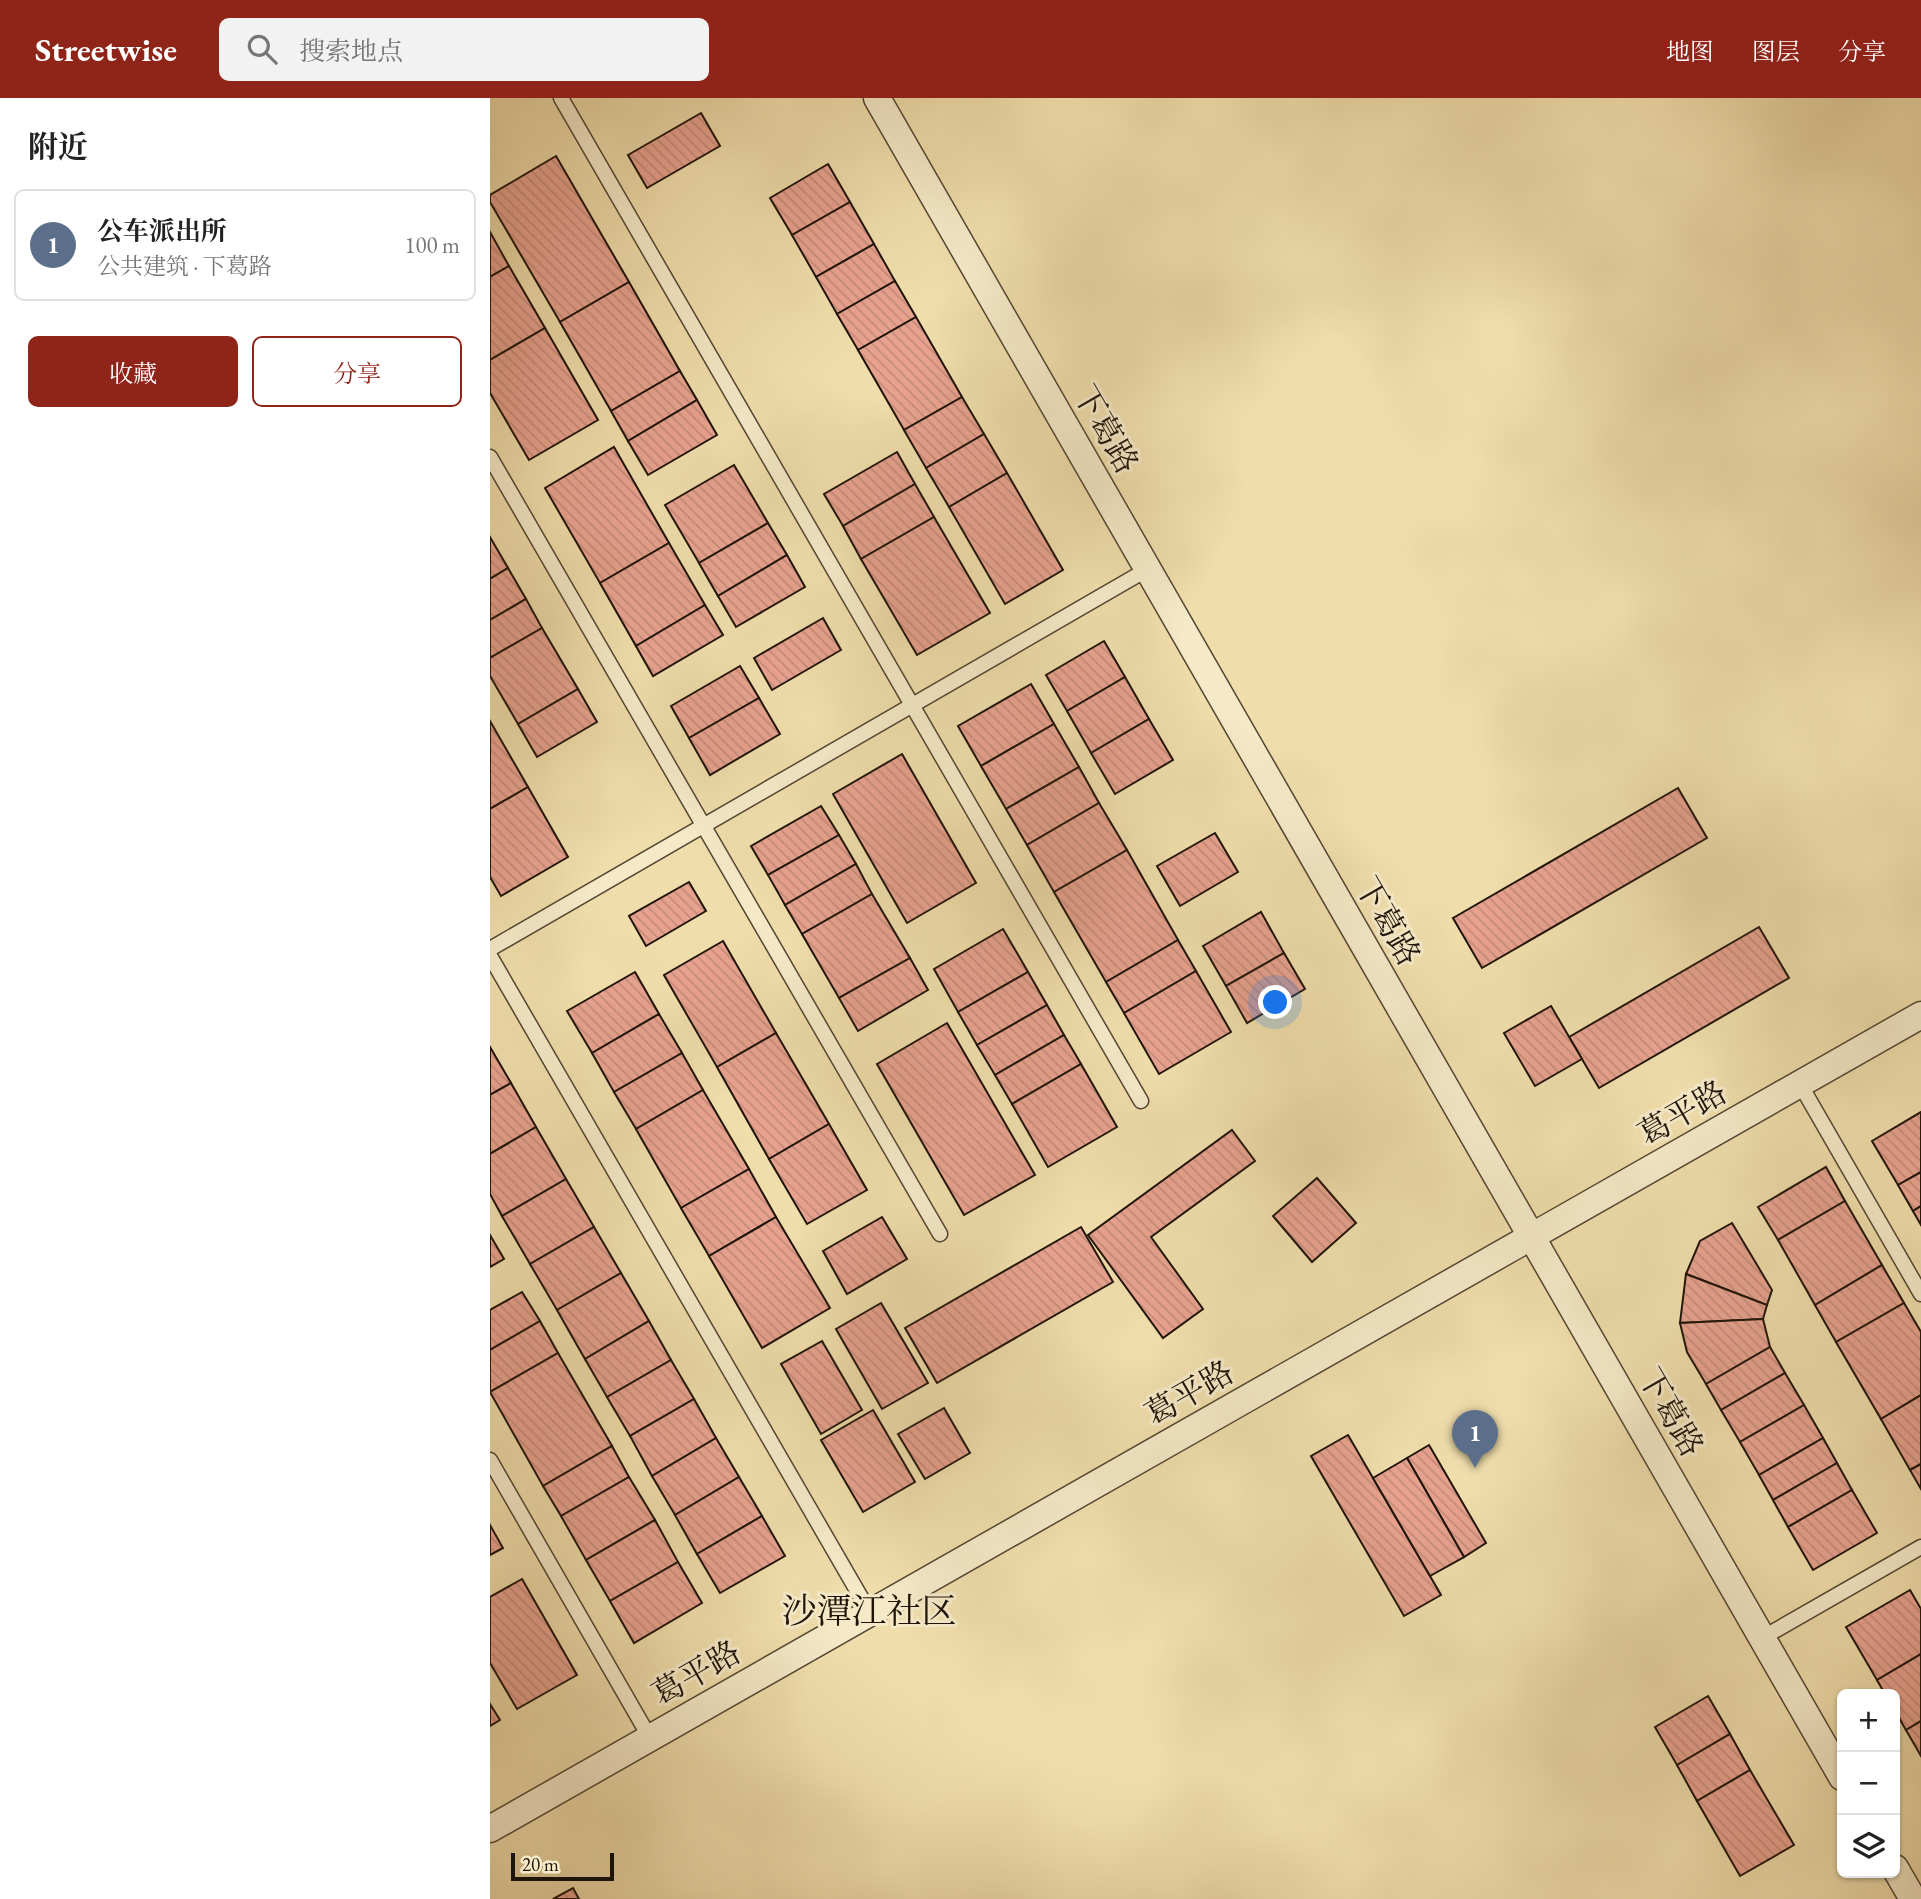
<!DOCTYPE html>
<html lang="zh">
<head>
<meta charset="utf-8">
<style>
  :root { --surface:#fff; --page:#f2f2f2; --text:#222; --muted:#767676; --line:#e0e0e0; --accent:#8f2418 }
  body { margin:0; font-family:"EB Garamond","Noto Serif SC",serif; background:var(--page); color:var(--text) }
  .controls { position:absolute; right:21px; bottom:21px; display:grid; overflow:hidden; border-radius:10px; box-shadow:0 2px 5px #0004 }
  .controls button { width:63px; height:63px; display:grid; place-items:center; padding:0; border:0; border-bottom:2px solid var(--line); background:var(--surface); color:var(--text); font:35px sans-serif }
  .scale { position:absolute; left:21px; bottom:18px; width:103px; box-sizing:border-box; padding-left:7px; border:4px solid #1f1408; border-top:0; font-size:19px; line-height:24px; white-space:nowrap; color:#1f1408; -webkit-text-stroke:5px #f5e9c8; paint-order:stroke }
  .you { position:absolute; left:786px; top:905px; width:24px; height:24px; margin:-18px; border:5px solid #fff; border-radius:50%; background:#1a73e8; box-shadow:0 0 0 10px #1a73e833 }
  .badge { display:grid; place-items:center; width:46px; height:46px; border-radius:50%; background:var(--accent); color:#fff; font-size:23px; font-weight:700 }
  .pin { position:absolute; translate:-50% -58px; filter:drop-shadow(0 2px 4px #0008) }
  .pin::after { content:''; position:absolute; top:37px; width:24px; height:21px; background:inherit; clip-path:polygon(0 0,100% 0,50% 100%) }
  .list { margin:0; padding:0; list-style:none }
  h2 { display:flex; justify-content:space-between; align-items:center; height:91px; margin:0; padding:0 28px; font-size:30px }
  h2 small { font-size:23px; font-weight:400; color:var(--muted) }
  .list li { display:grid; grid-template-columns:46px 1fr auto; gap:21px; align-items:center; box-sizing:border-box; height:112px; margin:0 14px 14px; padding:0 14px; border:2px solid var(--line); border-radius:10px }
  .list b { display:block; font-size:26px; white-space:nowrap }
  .list p { margin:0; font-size:23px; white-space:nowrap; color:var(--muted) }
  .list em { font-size:23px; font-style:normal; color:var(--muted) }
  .actions { display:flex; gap:14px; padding:21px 28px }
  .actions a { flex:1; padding:16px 0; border:2px solid var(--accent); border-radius:10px; text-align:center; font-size:24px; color:var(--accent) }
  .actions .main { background:var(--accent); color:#fff }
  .icon { flex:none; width:38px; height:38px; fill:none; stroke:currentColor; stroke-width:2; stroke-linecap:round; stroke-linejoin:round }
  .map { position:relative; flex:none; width:1431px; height:1801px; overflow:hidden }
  header { display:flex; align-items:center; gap:42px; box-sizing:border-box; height:98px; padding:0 35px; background:var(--accent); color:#fff }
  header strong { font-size:33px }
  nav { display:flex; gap:38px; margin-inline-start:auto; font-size:24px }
  .search { width:490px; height:63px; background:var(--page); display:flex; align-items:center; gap:18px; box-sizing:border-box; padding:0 24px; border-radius:10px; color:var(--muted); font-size:26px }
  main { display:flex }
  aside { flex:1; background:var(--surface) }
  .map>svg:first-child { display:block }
  .building { fill:url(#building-back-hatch); stroke:#1f1408; stroke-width:2 }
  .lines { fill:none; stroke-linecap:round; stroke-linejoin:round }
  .service-casing { stroke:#534631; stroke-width:17 }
  .minor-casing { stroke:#534631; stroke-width:29 }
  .service { stroke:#f5e9c8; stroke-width:14 }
  .minor { stroke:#f5e9c8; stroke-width:26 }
  .labels { text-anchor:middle; stroke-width:6; stroke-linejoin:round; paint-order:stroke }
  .street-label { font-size:32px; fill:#1f1408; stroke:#f5e9c8 }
  .quarter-label { font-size:35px; fill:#1f1408; stroke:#f5e9c8 }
</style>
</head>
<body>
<header>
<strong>Streetwise</strong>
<div class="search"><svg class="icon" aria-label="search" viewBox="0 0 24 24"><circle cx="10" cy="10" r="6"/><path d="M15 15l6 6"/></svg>搜索地点</div>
<nav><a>地图</a><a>图层</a><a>分享</a></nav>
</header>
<main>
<aside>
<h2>附近<small></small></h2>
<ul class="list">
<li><span class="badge" style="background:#5c6f8a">1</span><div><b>公车派出所</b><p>公共建筑 · 下葛路</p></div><em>100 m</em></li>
</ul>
<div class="actions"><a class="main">收藏</a><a>分享</a></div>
</aside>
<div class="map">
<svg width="1431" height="1801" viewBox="0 0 1431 1801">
  <defs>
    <pattern id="building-back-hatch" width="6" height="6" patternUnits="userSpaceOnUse" patternTransform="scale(1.75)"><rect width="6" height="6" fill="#e7a28f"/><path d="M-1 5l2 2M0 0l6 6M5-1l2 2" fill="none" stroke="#c68b7a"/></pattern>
  </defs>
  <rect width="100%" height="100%" fill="#efddab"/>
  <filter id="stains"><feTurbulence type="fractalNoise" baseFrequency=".00286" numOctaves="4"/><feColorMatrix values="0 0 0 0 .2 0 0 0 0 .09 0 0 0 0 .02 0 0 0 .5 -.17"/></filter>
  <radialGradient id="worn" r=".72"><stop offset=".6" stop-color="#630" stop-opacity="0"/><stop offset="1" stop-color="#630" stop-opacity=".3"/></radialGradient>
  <g class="building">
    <path d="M211 15 230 48 157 90 138 57Z"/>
    <path d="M66 58 139 184 70 224 0 104V97Z"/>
    <path d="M338 66 360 104 302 137 280 100Z"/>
    <path d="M360 104 384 146 326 179 302 137Z"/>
    <path d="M0 134 19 168 0 179Z"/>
    <path d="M384 146 405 183 347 216 326 179Z"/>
    <path d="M19 168 55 230 0 262V179Z"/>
    <path d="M405 183 426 219 368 252 347 216Z"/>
    <path d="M139 184 190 273 121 313 70 224Z"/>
    <path d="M426 219 472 299 414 332 368 252Z"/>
    <path d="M55 230 108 322 39 362 0 295V262Z"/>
    <path d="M190 273 207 302 138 343 121 313Z"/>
    <path d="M472 299 494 336 436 370 414 332Z"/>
    <path d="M207 302 227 337 158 377 138 343Z"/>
    <path d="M494 336 517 375 459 409 436 370Z"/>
    <path d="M124 349 179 445 110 485 55 390Z"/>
    <path d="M407 354 425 386 353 428 334 396Z"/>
    <path d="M244 367 278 425 209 465 175 407Z"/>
    <path d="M517 375 573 472 515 506 459 409Z"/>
    <path d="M425 386 444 419 371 461 353 428Z"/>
    <path d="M444 419 500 515 427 557 371 461Z"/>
    <path d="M278 425 297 457 228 498 209 465Z"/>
    <path d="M0 439 18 470 0 481Z"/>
    <path d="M179 445 215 507 146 548 110 485Z"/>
    <path d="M297 457 315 489 246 529 228 498Z"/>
    <path d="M18 470 36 501 0 522V481Z"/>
    <path d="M36 501 52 530 0 560V522Z"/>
    <path d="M215 507 233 537 163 578 146 548Z"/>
    <path d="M333 520 351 552 282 592 264 560Z"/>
    <path d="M52 530 88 591 28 626 0 578V560Z"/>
    <path d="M614 543 635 579 577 613 556 577Z"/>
    <path d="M250 568 269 600 199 640 181 608Z"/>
    <path d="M635 579 659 621 601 655 577 613Z"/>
    <path d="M541 586 564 626 491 668 468 628Z"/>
    <path d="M88 591 107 624 47 659 28 626Z"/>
    <path d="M269 600 290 636 220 677 199 640Z"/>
    <path d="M659 621 683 662 625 696 601 655Z"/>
    <path d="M0 623 38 689 0 711Z"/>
    <path d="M564 626 589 669 516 711 491 668Z"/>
    <path d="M412 656 486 785 417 825 343 696Z"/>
    <path d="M589 669 609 705 537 747 516 711Z"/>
    <path d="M38 689 78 759 11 798 0 779V711Z"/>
    <path d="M1188 690 1217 740 992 870 963 820Z"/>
    <path d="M609 705 637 752 564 794 537 747Z"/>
    <path d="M331 708 349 737 278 777 261 748Z"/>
    <path d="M725 735 748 774 690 808 667 768Z"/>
    <path d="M349 737 366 766 295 807 278 777Z"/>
    <path d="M637 752 688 842 616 884 564 794Z"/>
    <path d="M366 766 382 796 312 836 295 807Z"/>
    <path d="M199 784 216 813 156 848 139 818Z"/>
    <path d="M382 796 420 860 349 900 312 836Z"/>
    <path d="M771 814 794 855 736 888 713 848Z"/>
    <path d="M1269 829 1299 880 1109 990 1079 939Z"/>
    <path d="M513 831 538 874 468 914 444 871Z"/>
    <path d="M688 842 706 873 634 915 616 884Z"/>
    <path d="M233 843 286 935 227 969 174 877Z"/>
    <path d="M794 855 815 891 757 925 736 888Z"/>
    <path d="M420 860 438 892 368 933 349 900Z"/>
    <path d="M706 873 741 934 669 976 634 915Z"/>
    <path d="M145 874 169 916 102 955 77 913Z"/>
    <path d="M538 874 557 907 487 947 468 914Z"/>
    <path d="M557 907 574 937 505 977 487 947Z"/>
    <path d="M1061 908 1092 961 1045 988 1014 935Z"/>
    <path d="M169 916 192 955 124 994 102 955Z"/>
    <path d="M457 925 545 1077 474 1117 387 966Z"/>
    <path d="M286 935 339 1026 279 1061 227 969Z"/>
    <path d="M574 937 591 966 522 1006 505 977Z"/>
    <path d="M0 949 21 985 0 997Z"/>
    <path d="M192 955 213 992 146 1031 124 994Z"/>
    <path d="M591 966 627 1029 558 1069 522 1006Z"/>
    <path d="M21 985 46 1029 0 1056V997Z"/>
    <path d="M213 992 259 1071 191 1110 146 1031Z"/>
    <path d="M1431 1014V1074L1408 1087 1382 1043Z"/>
    <path d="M339 1026 377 1092 317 1126 279 1061Z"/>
    <path d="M46 1029 76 1081 12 1118 0 1096V1056Z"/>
    <path d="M742 1032 765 1063 661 1139 713 1211 673 1240 598 1137Z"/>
    <path d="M1336 1069 1355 1103 1288 1142 1268 1109Z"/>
    <path d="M259 1071 286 1119 219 1158 191 1110Z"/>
    <path d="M1431 1074V1108L1423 1113 1408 1087Z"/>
    <path d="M827 1080 866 1125 822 1164 783 1118Z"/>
    <path d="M76 1081 104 1129 40 1166 12 1118Z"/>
    <path d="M1355 1103 1392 1167 1325 1207 1288 1142Z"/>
    <path d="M1431 1108V1127L1423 1113Z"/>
    <path d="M286 1119 340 1210 272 1250 219 1158Z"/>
    <path d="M392 1119 417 1161 357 1196 333 1153Z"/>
    <path d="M1242 1125 1282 1192 1277 1207 1196 1176 1210 1143Z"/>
    <path d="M104 1129 131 1175 67 1212 40 1166Z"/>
    <path d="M591 1129 623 1184 447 1285 415 1230Z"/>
    <path d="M0 1137 14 1161 0 1169Z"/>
    <path d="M1392 1167 1414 1205 1346 1244 1325 1207Z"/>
    <path d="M131 1175 159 1223 95 1261 67 1212Z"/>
    <path d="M1196 1176 1277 1207 1273 1221 1190 1225Z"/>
    <path d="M32 1194 50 1223 0 1252V1212Z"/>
    <path d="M391 1205 438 1285 392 1311 346 1231Z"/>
    <path d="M1414 1205 1431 1234V1297L1391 1321 1346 1244Z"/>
    <path d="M1273 1221 1280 1249 1216 1286 1197 1254 1190 1225Z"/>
    <path d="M50 1223 68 1255 0 1294V1252Z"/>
    <path d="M159 1223 181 1262 117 1299 95 1261Z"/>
    <path d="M332 1243 372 1312 331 1336 291 1266Z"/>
    <path d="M1280 1249 1295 1275 1231 1312 1216 1286Z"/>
    <path d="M68 1255 122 1348 53 1388 0 1294Z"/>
    <path d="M181 1262 204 1301 140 1338 117 1299Z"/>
    <path d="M1295 1275 1314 1307 1250 1344 1231 1312Z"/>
    <path d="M1431 1297V1366L1420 1372 1391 1321Z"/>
    <path d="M204 1301 226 1340 162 1378 140 1338Z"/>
    <path d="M1314 1307 1333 1340 1269 1377 1250 1344Z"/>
    <path d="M454 1310 480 1355 435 1381 408 1336Z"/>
    <path d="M383 1312 425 1384 373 1414 331 1342Z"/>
    <path d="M858 1337 951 1497 914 1518 821 1358Z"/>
    <path d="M226 1340 249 1379 185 1417 162 1378Z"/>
    <path d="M1333 1340 1347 1365 1283 1402 1269 1377Z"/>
    <path d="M939 1347 996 1445 974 1459 917 1360Z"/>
    <path d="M122 1348 139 1379 71 1418 53 1388Z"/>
    <path d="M917 1360 974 1459 940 1478 883 1380Z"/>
    <path d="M1347 1365 1362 1392 1298 1429 1283 1402Z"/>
    <path d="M1431 1366V1391L1420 1372Z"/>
    <path d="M139 1379 165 1422 96 1462 71 1418Z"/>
    <path d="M249 1379 272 1418 207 1456 185 1417Z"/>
    <path d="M1362 1392 1387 1435 1323 1472 1298 1429Z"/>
    <path d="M272 1418 295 1458 230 1495 207 1456Z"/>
    <path d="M165 1422 188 1464 120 1503 96 1462Z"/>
    <path d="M0 1427 13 1450 0 1457Z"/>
    <path d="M188 1464 212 1505 144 1545 120 1503Z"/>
    <path d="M32 1481 87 1577 27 1611 0 1565V1499Z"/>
    <path d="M1420 1492 1431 1511V1556L1387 1582 1356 1529Z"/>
    <path d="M1431 1556V1623L1416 1632 1405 1613V1596H1395L1387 1582Z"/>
    <path d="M1218 1598 1240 1636 1187 1667 1165 1629Z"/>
    <path d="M0 1606 10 1622 0 1628Z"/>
    <path d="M1431 1623V1658L1416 1632Z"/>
    <path d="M1240 1636 1260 1672 1207 1703 1187 1667Z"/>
    <path d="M1260 1672 1304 1747 1250 1778 1207 1703Z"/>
    <path d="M83 1790 89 1801H63Z"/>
  </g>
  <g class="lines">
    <g class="service-casing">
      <g id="service">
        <path d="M71 0 651 1003"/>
        <path d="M0 359 450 1136"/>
        <path d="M0 851 658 471"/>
        <path d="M0 858 380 1515"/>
        <path d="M1310 986 1431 1196"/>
        <path d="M0 1362 160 1640"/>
        <path d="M1272 1540 1431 1449"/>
      </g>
    </g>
    <g class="minor-casing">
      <g id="minor">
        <path d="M387 0 1352 1679"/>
        <path d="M0 1731 1431 917"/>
        <path d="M1405 1770 1423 1801"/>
      </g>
    </g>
    <use href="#service" class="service"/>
    <use href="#minor" class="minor"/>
  </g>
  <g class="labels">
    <g class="street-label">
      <text transform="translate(616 331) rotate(60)" y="11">下葛路</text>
      <text transform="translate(898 823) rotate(60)" y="11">下葛路</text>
      <text transform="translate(1192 1015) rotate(-30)" y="11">葛平路</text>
      <text transform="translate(699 1295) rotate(-30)" y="11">葛平路</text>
      <text transform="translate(1181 1314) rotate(60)" y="11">下葛路</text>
      <text transform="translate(206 1575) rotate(-30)" y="11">葛平路</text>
    </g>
    <g class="quarter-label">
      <text x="379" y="1525">沙潭江社区</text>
    </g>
  </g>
  <rect width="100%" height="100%" filter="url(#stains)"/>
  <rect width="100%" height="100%" fill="url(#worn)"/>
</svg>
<div class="controls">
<button>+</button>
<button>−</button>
<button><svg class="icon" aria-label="layers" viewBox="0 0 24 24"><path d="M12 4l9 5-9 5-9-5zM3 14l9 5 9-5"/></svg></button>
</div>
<div class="scale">20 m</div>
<div class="you"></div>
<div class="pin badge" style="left:985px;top:1370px;background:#5c6f8a">1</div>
</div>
</main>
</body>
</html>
